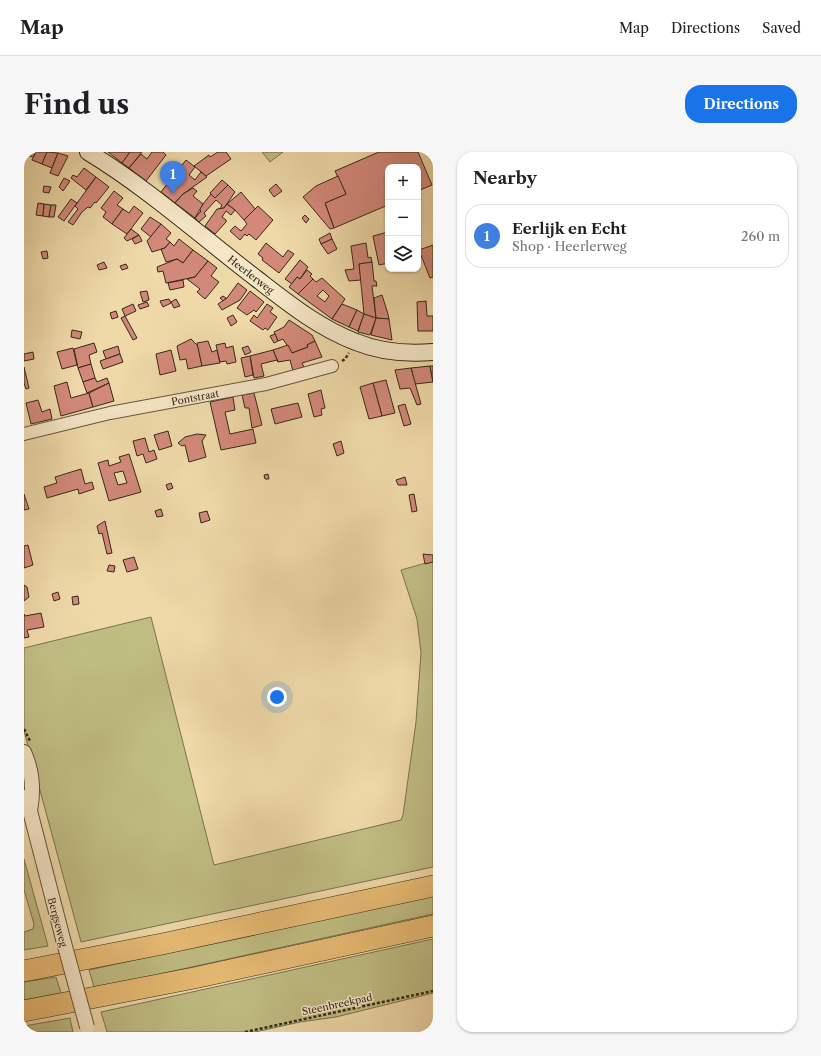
<!DOCTYPE html>
<html lang="en">
<head>
<meta charset="utf-8">
<style>
  :root { --surface:#fff; --page:#f6f6f6; --text:#202124; --muted:#757577; --line:#e0e0e0; --accent:#1a73e8 }
  body { margin:0; font-family:"Libre Caslon Text",serif; background:var(--page); color:var(--text) }
  .controls { position:absolute; right:12px; top:12px; display:grid; overflow:hidden; border-radius:8px; box-shadow:0 1px 3px #0004 }
  .controls button { width:36px; height:36px; display:grid; place-items:center; padding:0; border:0; border-bottom:1px solid var(--line); background:var(--surface); color:var(--text); font:20px sans-serif }
  .you { position:absolute; left:253px; top:545px; width:14px; height:14px; margin:-10px; border:3px solid #fff; border-radius:50%; background:#1a73e8; box-shadow:0 0 0 6px #1a73e833 }
  .badge { display:grid; place-items:center; width:26px; height:26px; border-radius:50%; background:var(--accent); color:#fff; font-size:13px; font-weight:700 }
  .pin { position:absolute; translate:-50% -33px; filter:drop-shadow(0 1px 2px #0008) }
  .pin::after { content:''; position:absolute; top:21px; width:14px; height:12px; background:inherit; clip-path:polygon(0 0,100% 0,50% 100%) }
  .list { margin:0; padding:0; list-style:none }
  h2 { display:flex; justify-content:space-between; align-items:center; height:52px; margin:0; padding:0 16px; font-size:17px }
  h2 small { font-size:13px; font-weight:400; color:var(--muted) }
  .list li { display:grid; grid-template-columns:26px 1fr auto; gap:12px; align-items:center; box-sizing:border-box; height:64px; margin:0 8px 8px; padding:0 8px; border:1px solid var(--line); border-radius:16px }
  .list b { display:block; font-size:15px; white-space:nowrap }
  .list p { margin:0; font-size:13px; white-space:nowrap; color:var(--muted) }
  .list em { font-size:13px; font-style:normal; color:var(--muted) }
  .icon { flex:none; width:22px; height:22px; fill:none; stroke:currentColor; stroke-width:2; stroke-linecap:round; stroke-linejoin:round }
  .map { position:relative; flex:none; width:409px; height:880px; overflow:hidden; border-radius:16px }
  header { display:flex; align-items:center; gap:24px; box-sizing:border-box; height:56px; padding:0 20px; background:var(--surface); border-bottom:1px solid var(--line) }
  header strong { font-size:19px }
  nav { display:flex; gap:22px; margin-inline-start:auto; font-size:14px }
  .intro { display:flex; align-items:center; justify-content:space-between; box-sizing:border-box; height:96px; padding:0 24px }
  h1 { margin:0; font-size:28px }
  .button { padding:10px 18px; border-radius:16px; background:var(--accent); color:#fff; font-size:14px; font-weight:700 }
  main { display:flex; gap:24px; padding:0 24px }
  aside { flex:1; background:var(--surface); border-radius:16px; box-shadow:0 1px 3px #0004 }
  .map>svg:first-child { display:block }
  .green { fill:#c0bd83; stroke:#7a734e }
  .building { fill:#d3897a; stroke:#352919; fill-rule:evenodd }
  .lines { fill:none; stroke-linecap:round; stroke-linejoin:round }
  .minor-casing { stroke:#64553d; stroke-width:14 }
  .tertiary-casing { stroke:#64553d; stroke-width:16 }
  .secondary-casing { stroke:#352919; stroke-width:18 }
  .motorway-casing { stroke:#352919; stroke-width:22 }
  .path { stroke:#352919; stroke-width:2.5; stroke-dasharray:3 2; stroke-linecap:butt }
  .minor { stroke:#f5e6c7; stroke-width:12 }
  .tertiary { stroke:#f5e6c7; stroke-width:14 }
  .secondary { stroke:#f5e6c7; stroke-width:16 }
  .motorway { stroke:#e8bc74; stroke-width:21 }
  .tertiary-bridge-casing { stroke:#64553d; stroke-width:16; stroke-linecap:butt }
  .tertiary-bridge { stroke:#f5e6c7; stroke-width:14 }
  .labels { text-anchor:middle; stroke-width:3; stroke-linejoin:round; paint-order:stroke }
  .street-label { font-size:10px; fill:#352919; stroke:#f5e6c7 }
</style>
</head>
<body>
<header>
<strong>Map</strong>
<nav><a>Map</a><a>Directions</a><a>Saved</a></nav>
</header>
<div class="intro"><h1>Find us</h1><a class="button">Directions</a></div>
<main>
<div class="map">
<svg width="409" height="880" viewBox="0 0 409 880">
  <rect width="100%" height="100%" fill="#efd9a9"/>
  <filter id="stains"><feTurbulence type="fractalNoise" baseFrequency=".005" numOctaves="4"/><feColorMatrix values="0 0 0 0 .2 0 0 0 0 .09 0 0 0 0 .02 0 0 0 .5 -.17"/></filter>
  <radialGradient id="worn" r=".72"><stop offset=".6" stop-color="#630" stop-opacity="0"/><stop offset="1" stop-color="#630" stop-opacity=".3"/></radialGradient>
  <g class="green">
    <path d="M238 0H259L246 10Z"/>
    <path d="M409 409V715L57 790 0 579V496L127 465 190 713 377 668 379 663 392 570 397 501 393 467 377 418Z"/>
    <path d="M0 707 24 794 0 798V780L9 777 10 772 0 738Z"/>
    <path d="M409 743V762L113 827 70 835 65 818Z"/>
    <path d="M409 787V841L312 865 276 870 231 880H83L77 860Z"/>
    <path d="M32 825 37 841 0 848V830Z"/>
    <path d="M46 866 49 880H0V874Z"/>
  </g>
  <g class="building">
    <path d="M0 0H12L9 5 2 3 0 8Z"/>
    <path d="M12 0H23L18 12 8 8Z"/>
    <path d="M23 0 34 1 28 16 18 12Z"/>
    <path d="M84 0H106L98 11Z"/>
    <path d="M106 0H118L105 16 98 11Z"/>
    <path d="M128 0H139L142 3 122 29 105 16 117 2 123 7Z"/>
    <path d="M194 0H202L207 7 182 24 170 14 185 3 186 5Z"/>
    <path d="M355 0H394L408 33 394 39V15H364V53L310 76 301 51 322 42 311 19Z"/>
    <path d="M34 1 44 4 34 24 26 21Z"/>
    <path d="M162 8 171 15 165 23 171 28 177 20 183 25 159 42 151 51 137 40Z"/>
    <path d="M60 16 72 25 62 38 47 26 49 23 53 25Z"/>
    <path d="M314 24 322 42 301 51 310 76 306 77 279 45 292 34Z"/>
    <path d="M72 25 85 35 72 51 71 50 66 56 64 55 58 60 49 73 44 70 54 57 51 54Z"/>
    <path d="M40 26 46 29 39 39 35 35Z"/>
    <path d="M198 28 204 33 191 46 186 41Z"/>
    <path d="M252 32 258 39 250 45 245 38Z"/>
    <path d="M204 33 211 40 200 56 196 57 198 53 192 48 180 61 182 64 175 70 171 66 177 59 175 57 187 42 191 46Z"/>
    <path d="M20 34 27 35 25 41 19 40Z"/>
    <path d="M169 36 173 39 169 44 179 52 171 66 151 51 159 42Z"/>
    <path d="M90 39 99 46 93 53 99 57 88 72 79 65 82 60 77 56Z"/>
    <path d="M217 40 232 58 220 68 211 58 203 52Z"/>
    <path d="M47 47 53 51 40 69 34 65Z"/>
    <path d="M14 51 20 52 19 64 12 63Z"/>
    <path d="M20 52 27 53 25 65 19 64Z"/>
    <path d="M203 52 211 58 207 63 202 59 198 65 202 68V70L191 82 181 74 193 57 200 56Z"/>
    <path d="M27 53H32L30 65H25Z"/>
    <path d="M110 54 119 61 103 82 88 72 99 57 105 61Z"/>
    <path d="M234 54 249 68 232 88 225 82 223 84 221 82 216 88 206 79 211 74 217 79 223 72 220 68Z"/>
    <path d="M281 63 285 67 282 71 278 66Z"/>
    <path d="M126 65 137 72 127 85 117 77Z"/>
    <path d="M137 72 147 81 142 87 146 90 141 96 128 100 123 89Z"/>
    <path d="M107 77 115 83 103 89 100 86Z"/>
    <path d="M364 80V111L355 113 349 84Z"/>
    <path d="M306 81 308 87 297 92 295 87Z"/>
    <path d="M115 83 118 89 111 92 108 87Z"/>
    <path d="M155 87 169 98 159 111 153 107 142 110 137 97 141 96 146 90 150 94Z"/>
    <path d="M308 87 313 97 304 102 297 92Z"/>
    <path d="M242 91 259 105 264 98 270 102 255 121 238 108 239 106 234 102Z"/>
    <path d="M342 91 344 106 347 105 348 110 335 112 337 128 325 129 321 118 330 117 327 94Z"/>
    <path d="M409 93V125L406 126 395 98Z"/>
    <path d="M169 98 184 109 171 125 142 131 139 119 134 120 133 115 153 107 159 111Z"/>
    <path d="M23 99 24 106 19 107 17 100Z"/>
    <path d="M276 108 284 115 276 127 273 125 268 132 261 127Z"/>
    <path d="M184 109 193 116 187 124 195 130 181 147 173 140 176 137 163 127 171 125Z"/>
    <path d="M80 110 83 116 75 118 73 113Z"/>
    <path d="M348 110 350 129H352L353 134H348L352 166 340 162 335 112Z"/>
    <path d="M102 112 104 116 98 118 96 114Z"/>
    <path d="M283 118 288 122 286 124 289 127 274 142 265 135 273 125 276 127Z"/>
    <path d="M298 126 321 147 308 167 274 142 289 127 292 130ZM299 138 305 144 301 150 293 144Z"/>
    <path d="M159 128 160 135 146 138 144 131Z"/>
    <path d="M214 131 223 138 216 148 198 158 194 152 203 146Z"/>
    <path d="M123 139 125 148 119 150 116 140Z"/>
    <path d="M226 139 240 150 232 160 230 158 223 163 213 156Z"/>
    <path d="M358 143 364 162 365 167 352 166 350 146Z"/>
    <path d="M199 144 202 146 199 149 196 146Z"/>
    <path d="M145 147 147 151 139 155 136 149Z"/>
    <path d="M152 147 156 154 150 156 147 150Z"/>
    <path d="M402 149 403 164H409V179H394L393 150Z"/>
    <path d="M123 150 125 154 116 157 114 153Z"/>
    <path d="M109 152 112 159 101 164 98 157Z"/>
    <path d="M243 152 249 156 246 160 253 165 244 178 241 176 239 178 226 169 230 163 233 166Z"/>
    <path d="M318 152 333 158 325 175 308 167Z"/>
    <path d="M333 158 340 162 334 179 325 175Z"/>
    <path d="M92 159 94 165 88 167 86 161Z"/>
    <path d="M340 162 352 166 346 183 334 180Z"/>
    <path d="M209 163 213 170 207 174 203 166Z"/>
    <path d="M101 164 113 186 109 188 97 166Z"/>
    <path d="M352 166 365 167 368 188 347 183Z"/>
    <path d="M265 168 288 183 291 189 283 193 284 195 268 201 259 187 254 189 250 180 260 175Z"/>
    <path d="M48 178 58 180 56 187 47 185Z"/>
    <path d="M251 182 254 189 250 191 246 184Z"/>
    <path d="M167 187 174 194 178 214 164 217 162 207 156 208 153 194Z"/>
    <path d="M184 189 188 200 193 198 196 211 178 214 173 191Z"/>
    <path d="M291 189 298 205 278 211 280 215 269 219 266 208 254 210 249 198 264 193 268 201 284 195 283 193Z"/>
    <path d="M70 191 73 200 65 203 67 212 54 216 50 197Z"/>
    <path d="M201 191 202 196 209 194 212 210 203 212 202 209 196 210 192 193Z"/>
    <path d="M94 194 96 202 82 207 79 199Z"/>
    <path d="M224 194 227 200 221 203 218 196Z"/>
    <path d="M49 196 53 213 38 217 33 200Z"/>
    <path d="M147 198 152 219 136 223 132 202Z"/>
    <path d="M249 198 254 210 253 208 237 212 240 224 230 226 226 204Z"/>
    <path d="M9 200 10 207 0 209V202Z"/>
    <path d="M96 202 99 210 79 217 76 209Z"/>
    <path d="M226 204 229 223 221 225 217 206Z"/>
    <path d="M67 212 71 226 59 230 54 216Z"/>
    <path d="M406 214 409 230 391 232 387 216Z"/>
    <path d="M406 214H409V230Z"/>
    <path d="M0 215 5 236 2 237 0 231Z"/>
    <path d="M387 216 397 252 393 253 386 236 376 237 371 218Z"/>
    <path d="M71 226 73 230 83 226 85 231 63 241 59 230Z"/>
    <path d="M362 228 371 261 358 264 349 231Z"/>
    <path d="M43 230 47 246 65 241 69 255 37 264 30 234Z"/>
    <path d="M85 231 90 249 69 255 65 241Z"/>
    <path d="M349 231 358 264 345 267 336 235Z"/>
    <path d="M297 238 301 256 297 257 298 263 290 265 284 242Z"/>
    <path d="M230 241 238 273 228 276 225 256H221L218 243Z"/>
    <path d="M209 245 211 258 201 260 206 282 229 277 232 291 197 298 186 250Z"/>
    <path d="M14 248 18 260 26 257 28 267 7 272 2 251Z"/>
    <path d="M274 251 278 265 251 272 247 257Z"/>
    <path d="M381 252 387 272 380 274 374 254Z"/>
    <path d="M144 279 148 294 135 298 130 283Z"/>
    <path d="M173 282 182 283 178 289 182 305 165 310 161 293 158 294 154 291 161 285Z"/>
    <path d="M121 286 125 300 130 298 133 307 122 311 119 302 113 304 109 289Z"/>
    <path d="M317 289 320 301 313 304 309 292Z"/>
    <path d="M105 302 117 340 85 349 74 311 84 308 85 314 97 310 95 305ZM99 319 103 331 94 333 90 321Z"/>
    <path d="M57 317 61 332 68 330 70 337 55 342 54 337 23 346 20 335 33 331 31 325Z"/>
    <path d="M244 322 245 327H241L240 323Z"/>
    <path d="M381 325 383 333H374L372 328Z"/>
    <path d="M147 331 149 336 144 338 142 333Z"/>
    <path d="M0 342 5 357 0 358Z"/>
    <path d="M390 342 393 359 388 360 385 343Z"/>
    <path d="M137 357 139 364 133 365 131 359Z"/>
    <path d="M183 359 186 368 177 371 175 361Z"/>
    <path d="M81 369 88 401 83 402 78 381 75 382 73 374Z"/>
    <path d="M4 393 9 413 0 416V394Z"/>
    <path d="M399 402 409 403V410L401 412Z"/>
    <path d="M110 405 114 417 103 420 99 408Z"/>
    <path d="M85 413 91 414 90 420 83 419Z"/>
    <path d="M0 433 3 435 5 445 0 449Z"/>
    <path d="M34 440 36 447 30 449 28 442Z"/>
    <path d="M54 444 55 452 49 453 48 445Z"/>
    <path d="M17 461 20 475 3 478 5 485 0 486V462L1 464Z"/>
  </g>
  <g class="lines">
    <g class="minor-casing">
      <g id="minor">
        <path id="s1" d="M0 282 86 261 242 232 308 214"/>
      </g>
    </g>
    <g class="tertiary-casing">
      <g id="tertiary">
        <path d="M0 600C9 620 10 638 6 659"/>
        <path d="M0 645 6 659 39 787"/>
      </g>
    </g>
    <g class="secondary-casing">
      <g id="secondary">
        <path id="s2" d="M64 0C122 35 178 85 233 127 264 151 295 176 332 190 356 200 383 202 409 200"/>
      </g>
    </g>
    <g class="motorway-casing">
      <g id="motorway">
        <path d="M0 819 138 792 409 734"/>
        <path d="M0 859 170 826 409 774"/>
      </g>
    </g>
    <g class="path">
      <path d="M318 209 321 207 325 201"/>
      <path d="M0 577 6 589"/>
      <path d="M221 880 409 839"/>
    </g>
    <use href="#minor" class="minor"/>
    <use href="#tertiary" class="tertiary"/>
    <use href="#secondary" class="secondary"/>
    <use href="#motorway" class="motorway"/>
    <g class="tertiary-bridge-casing">
      <path id="tertiary-bridge" d="M39 787 63 875"/>
    </g>
    <use href="#tertiary-bridge" class="tertiary-bridge"/>
  </g>
  <g class="labels">
    <g class="street-label">
      <text dy="4" stroke="none"><textPath href="#s2" startOffset="204">Heerlerweg</textPath></text>
      <text dy="4" stroke="none"><textPath href="#s1" startOffset="175">Pontstraat</textPath></text>
      <text transform="translate(34 770) rotate(75)" y="4">Bergseweg</text>
      <text transform="translate(313 852) rotate(-12)" y="4">Steenbreekpad</text>
    </g>
  </g>
  <rect width="100%" height="100%" filter="url(#stains)"/>
  <rect width="100%" height="100%" fill="url(#worn)"/>
</svg>
<div class="controls">
<button>+</button>
<button>−</button>
<button><svg class="icon" aria-label="layers" viewBox="0 0 24 24"><path d="M12 4l9 5-9 5-9-5zM3 14l9 5 9-5"/></svg></button>
</div>
<div class="you"></div>
<div class="pin badge" style="left:149px;top:42px;background:#3f7fe0">1</div>
</div>
<aside>
<h2>Nearby<small></small></h2>
<ul class="list">
<li><span class="badge" style="background:#3f7fe0">1</span><div><b>Eerlijk en Echt</b><p>Shop · Heerlerweg</p></div><em>260 m</em></li>
</ul>
</aside>
</main>
</body>
</html>
